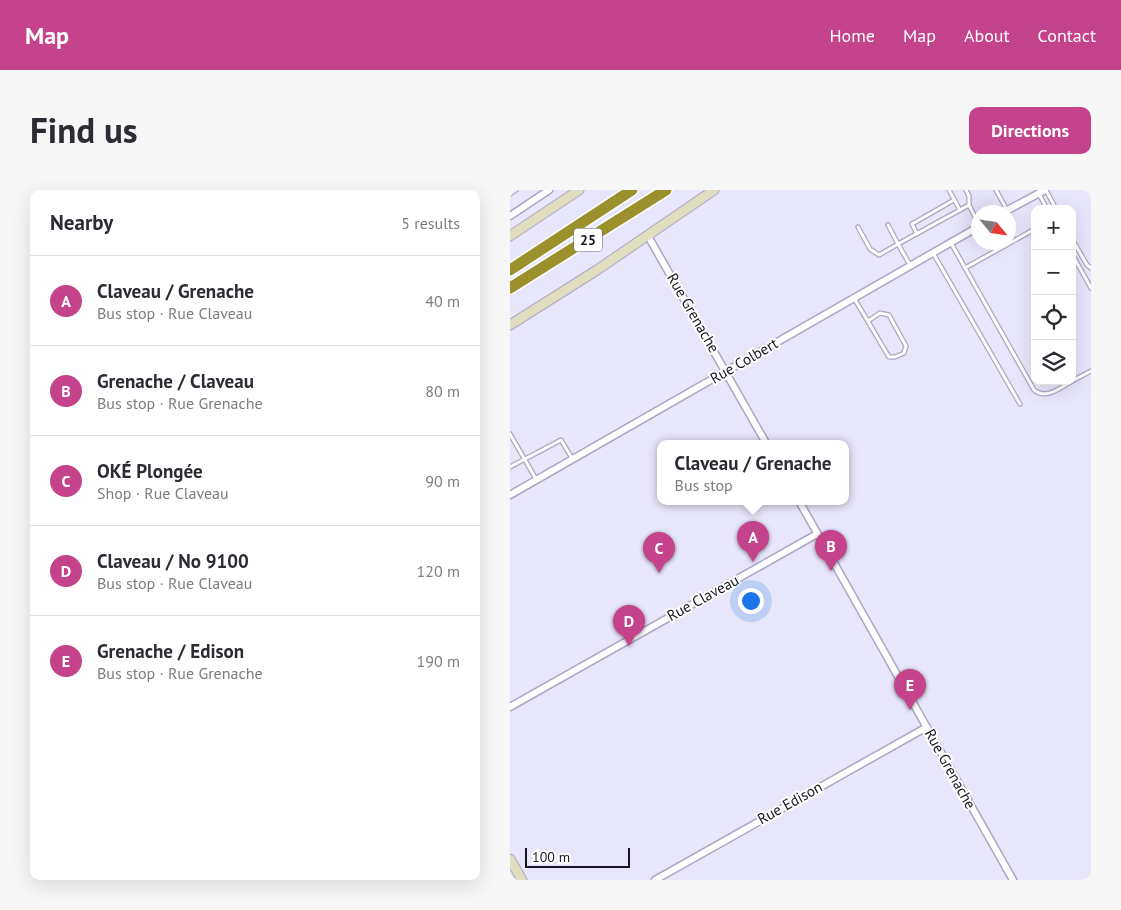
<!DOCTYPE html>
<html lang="en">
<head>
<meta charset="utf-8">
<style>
  :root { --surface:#fff; --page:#f7f7f7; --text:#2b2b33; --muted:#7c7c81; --line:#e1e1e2; --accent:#c5438a }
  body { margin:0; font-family:"PT Sans",sans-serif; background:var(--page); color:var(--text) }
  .controls { position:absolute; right:15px; top:15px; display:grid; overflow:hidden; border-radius:10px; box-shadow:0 5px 20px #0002 }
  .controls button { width:45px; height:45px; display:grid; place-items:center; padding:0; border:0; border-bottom:1px solid var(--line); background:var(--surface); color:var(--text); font:25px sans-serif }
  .compass { position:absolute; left:461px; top:15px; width:45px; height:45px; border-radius:50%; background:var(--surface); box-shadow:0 5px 20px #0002; rotate:119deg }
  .scale { position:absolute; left:15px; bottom:12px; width:105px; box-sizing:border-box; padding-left:5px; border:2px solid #181622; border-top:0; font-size:14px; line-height:18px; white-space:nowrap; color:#181622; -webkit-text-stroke:4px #fff; paint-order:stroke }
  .you { position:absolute; left:240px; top:410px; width:18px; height:18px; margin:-12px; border:4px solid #fff; border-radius:50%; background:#1a73e8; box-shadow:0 0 0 8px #1a73e833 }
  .badge { display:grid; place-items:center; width:32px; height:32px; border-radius:50%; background:var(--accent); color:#fff; font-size:16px; font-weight:700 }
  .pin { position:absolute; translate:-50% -41px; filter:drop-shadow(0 1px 2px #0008) }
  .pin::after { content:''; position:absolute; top:26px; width:18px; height:15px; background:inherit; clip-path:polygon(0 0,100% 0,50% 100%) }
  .popup { position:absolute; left:147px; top:250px; width:192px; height:65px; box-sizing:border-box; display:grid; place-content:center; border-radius:10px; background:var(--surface); filter:drop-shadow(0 1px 4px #0005); font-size:16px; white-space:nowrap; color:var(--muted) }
  .popup b { font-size:19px; color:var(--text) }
  .popup::after { content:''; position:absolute; left:50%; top:100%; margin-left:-10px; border:10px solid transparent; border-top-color:var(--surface) }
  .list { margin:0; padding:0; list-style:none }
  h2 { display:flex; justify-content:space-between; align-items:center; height:65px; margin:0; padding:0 20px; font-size:21px }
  h2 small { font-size:16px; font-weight:400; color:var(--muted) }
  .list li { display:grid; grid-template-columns:32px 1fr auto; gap:15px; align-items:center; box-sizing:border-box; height:90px; padding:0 20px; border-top:1px solid var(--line) }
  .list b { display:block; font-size:19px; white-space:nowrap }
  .list p { margin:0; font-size:16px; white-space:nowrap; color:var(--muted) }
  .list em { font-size:16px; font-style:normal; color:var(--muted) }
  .icon { flex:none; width:28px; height:28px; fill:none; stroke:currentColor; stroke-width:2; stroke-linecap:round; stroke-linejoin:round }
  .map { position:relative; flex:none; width:581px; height:690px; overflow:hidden; border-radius:10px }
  header { display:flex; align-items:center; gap:30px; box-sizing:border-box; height:70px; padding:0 25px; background:var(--accent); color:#fff }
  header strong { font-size:24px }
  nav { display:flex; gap:28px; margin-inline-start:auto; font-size:18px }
  .intro { display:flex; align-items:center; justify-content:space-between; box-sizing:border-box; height:120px; padding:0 30px }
  h1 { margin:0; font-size:35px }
  .button { padding:12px 22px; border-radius:10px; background:var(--accent); color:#fff; font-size:18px; font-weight:700 }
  main { display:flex; gap:30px; padding:0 30px }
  aside { flex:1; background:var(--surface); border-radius:10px; box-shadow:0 5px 20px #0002 }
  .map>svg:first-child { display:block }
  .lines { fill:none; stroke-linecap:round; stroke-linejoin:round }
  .lane-casing { stroke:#aba7c6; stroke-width:5.5 }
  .street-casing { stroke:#aba7c6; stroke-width:9 }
  .secondary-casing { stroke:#aba7c6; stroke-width:11 }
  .highway-casing { stroke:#fff; stroke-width:14 }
  .lane { stroke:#fff; stroke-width:3 }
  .street { stroke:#fff; stroke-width:6 }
  .secondary { stroke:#e1dec0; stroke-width:9 }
  .highway { stroke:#9a912d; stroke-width:11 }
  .labels { text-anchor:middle; stroke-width:4; stroke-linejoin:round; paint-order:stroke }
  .shield { fill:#fff; stroke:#5d5c64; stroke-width:1 }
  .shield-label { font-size:14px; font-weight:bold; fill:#181622 }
  .street-label { font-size:15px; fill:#181622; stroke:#fff }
</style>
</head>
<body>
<header>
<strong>Map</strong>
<nav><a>Home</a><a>Map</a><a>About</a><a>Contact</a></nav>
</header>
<div class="intro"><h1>Find us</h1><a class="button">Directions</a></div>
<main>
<aside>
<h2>Nearby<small>5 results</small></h2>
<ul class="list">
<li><span class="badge">A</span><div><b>Claveau / Grenache</b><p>Bus stop · Rue Claveau</p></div><em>40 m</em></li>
<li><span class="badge">B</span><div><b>Grenache / Claveau</b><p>Bus stop · Rue Grenache</p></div><em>80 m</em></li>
<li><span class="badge">C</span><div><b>OKÉ Plongée</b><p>Shop · Rue Claveau</p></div><em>90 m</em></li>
<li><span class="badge">D</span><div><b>Claveau / No 9100</b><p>Bus stop · Rue Claveau</p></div><em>120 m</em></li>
<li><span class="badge">E</span><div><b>Grenache / Edison</b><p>Bus stop · Rue Grenache</p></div><em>190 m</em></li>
</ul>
</aside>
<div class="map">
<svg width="581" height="690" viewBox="0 0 581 690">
  <rect width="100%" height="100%" fill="#e8e6fa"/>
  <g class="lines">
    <g class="lane-casing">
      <g id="lane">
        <path d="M456 0 459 6V15"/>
        <path d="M486 0 497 20"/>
        <path d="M536 0 546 19"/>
        <path d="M0 4 6 0"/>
        <path d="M529 4 537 19"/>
        <path d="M450 20 459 15 468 33"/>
        <path d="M348 37 360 59 369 65 388 54 378 35"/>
        <path d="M407 44 402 34 444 10"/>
        <path d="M562 49 577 75 581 78"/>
        <path d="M441 53 524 200C536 210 550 198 562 191"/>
        <path d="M423 63 510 214"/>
        <path d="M562 64 581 98"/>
        <path d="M400 75 388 54 450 20 439 0"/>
        <path d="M455 78 525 39"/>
        <path d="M344 108 379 167H385L394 163 396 156 379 125 370 123 358 131"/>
        <path d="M562 191 581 181"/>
        <path d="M0 244 26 289"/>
        <path d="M0 277 51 250 62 268"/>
      </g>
    </g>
    <g class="street-casing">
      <g id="street">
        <path d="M494 22 535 0"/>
        <path d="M0 26 39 0"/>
        <path d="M138 46 256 253"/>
        <path d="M0 305 468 37"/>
        <path d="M289 311 503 690"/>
        <path d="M0 517 307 344"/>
        <path d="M145 690 417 537"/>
      </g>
    </g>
    <g class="secondary-casing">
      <g id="secondary">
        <path d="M0 46 69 0"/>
        <path d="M0 135 87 80 204 0"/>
        <path d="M0 669 12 690"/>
      </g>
    </g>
    <g class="highway-casing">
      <g id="highway">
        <path d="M0 80 122 0"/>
        <path d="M0 98 156 0"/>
      </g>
    </g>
    <use href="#lane" class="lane"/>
    <use href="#street" class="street"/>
    <use href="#secondary" class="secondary"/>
    <use href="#highway" class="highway"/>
  </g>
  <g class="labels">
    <rect class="shield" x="64" y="38.5" width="28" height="23" rx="4"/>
    <g class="shield-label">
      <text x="78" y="55">25</text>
    </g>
    <g class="street-label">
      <text transform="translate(183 123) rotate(60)" y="5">Rue Grenache</text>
      <text transform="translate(234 171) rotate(-30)" y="5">Rue Colbert</text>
      <text transform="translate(193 408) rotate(-29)" y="5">Rue Claveau</text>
      <text transform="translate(440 579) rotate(61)" y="5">Rue Grenache</text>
      <text transform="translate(280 613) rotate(-29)" y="5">Rue Edison</text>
    </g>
  </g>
</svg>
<div class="controls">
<button>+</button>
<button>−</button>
<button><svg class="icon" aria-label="locate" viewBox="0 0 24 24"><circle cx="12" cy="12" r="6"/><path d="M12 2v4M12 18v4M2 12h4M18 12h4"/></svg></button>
<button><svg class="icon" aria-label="layers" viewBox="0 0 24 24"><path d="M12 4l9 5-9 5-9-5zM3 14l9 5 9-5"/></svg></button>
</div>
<svg class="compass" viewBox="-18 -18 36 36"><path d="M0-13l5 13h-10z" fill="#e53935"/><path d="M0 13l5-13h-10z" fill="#7c7c81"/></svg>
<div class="scale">100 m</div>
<div class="you"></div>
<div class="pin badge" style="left:243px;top:372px">A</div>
<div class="popup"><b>Claveau / Grenache</b>Bus stop</div>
<div class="pin badge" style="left:321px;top:381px">B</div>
<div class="pin badge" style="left:149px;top:383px">C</div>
<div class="pin badge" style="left:119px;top:456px">D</div>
<div class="pin badge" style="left:400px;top:520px">E</div>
</div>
</main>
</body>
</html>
